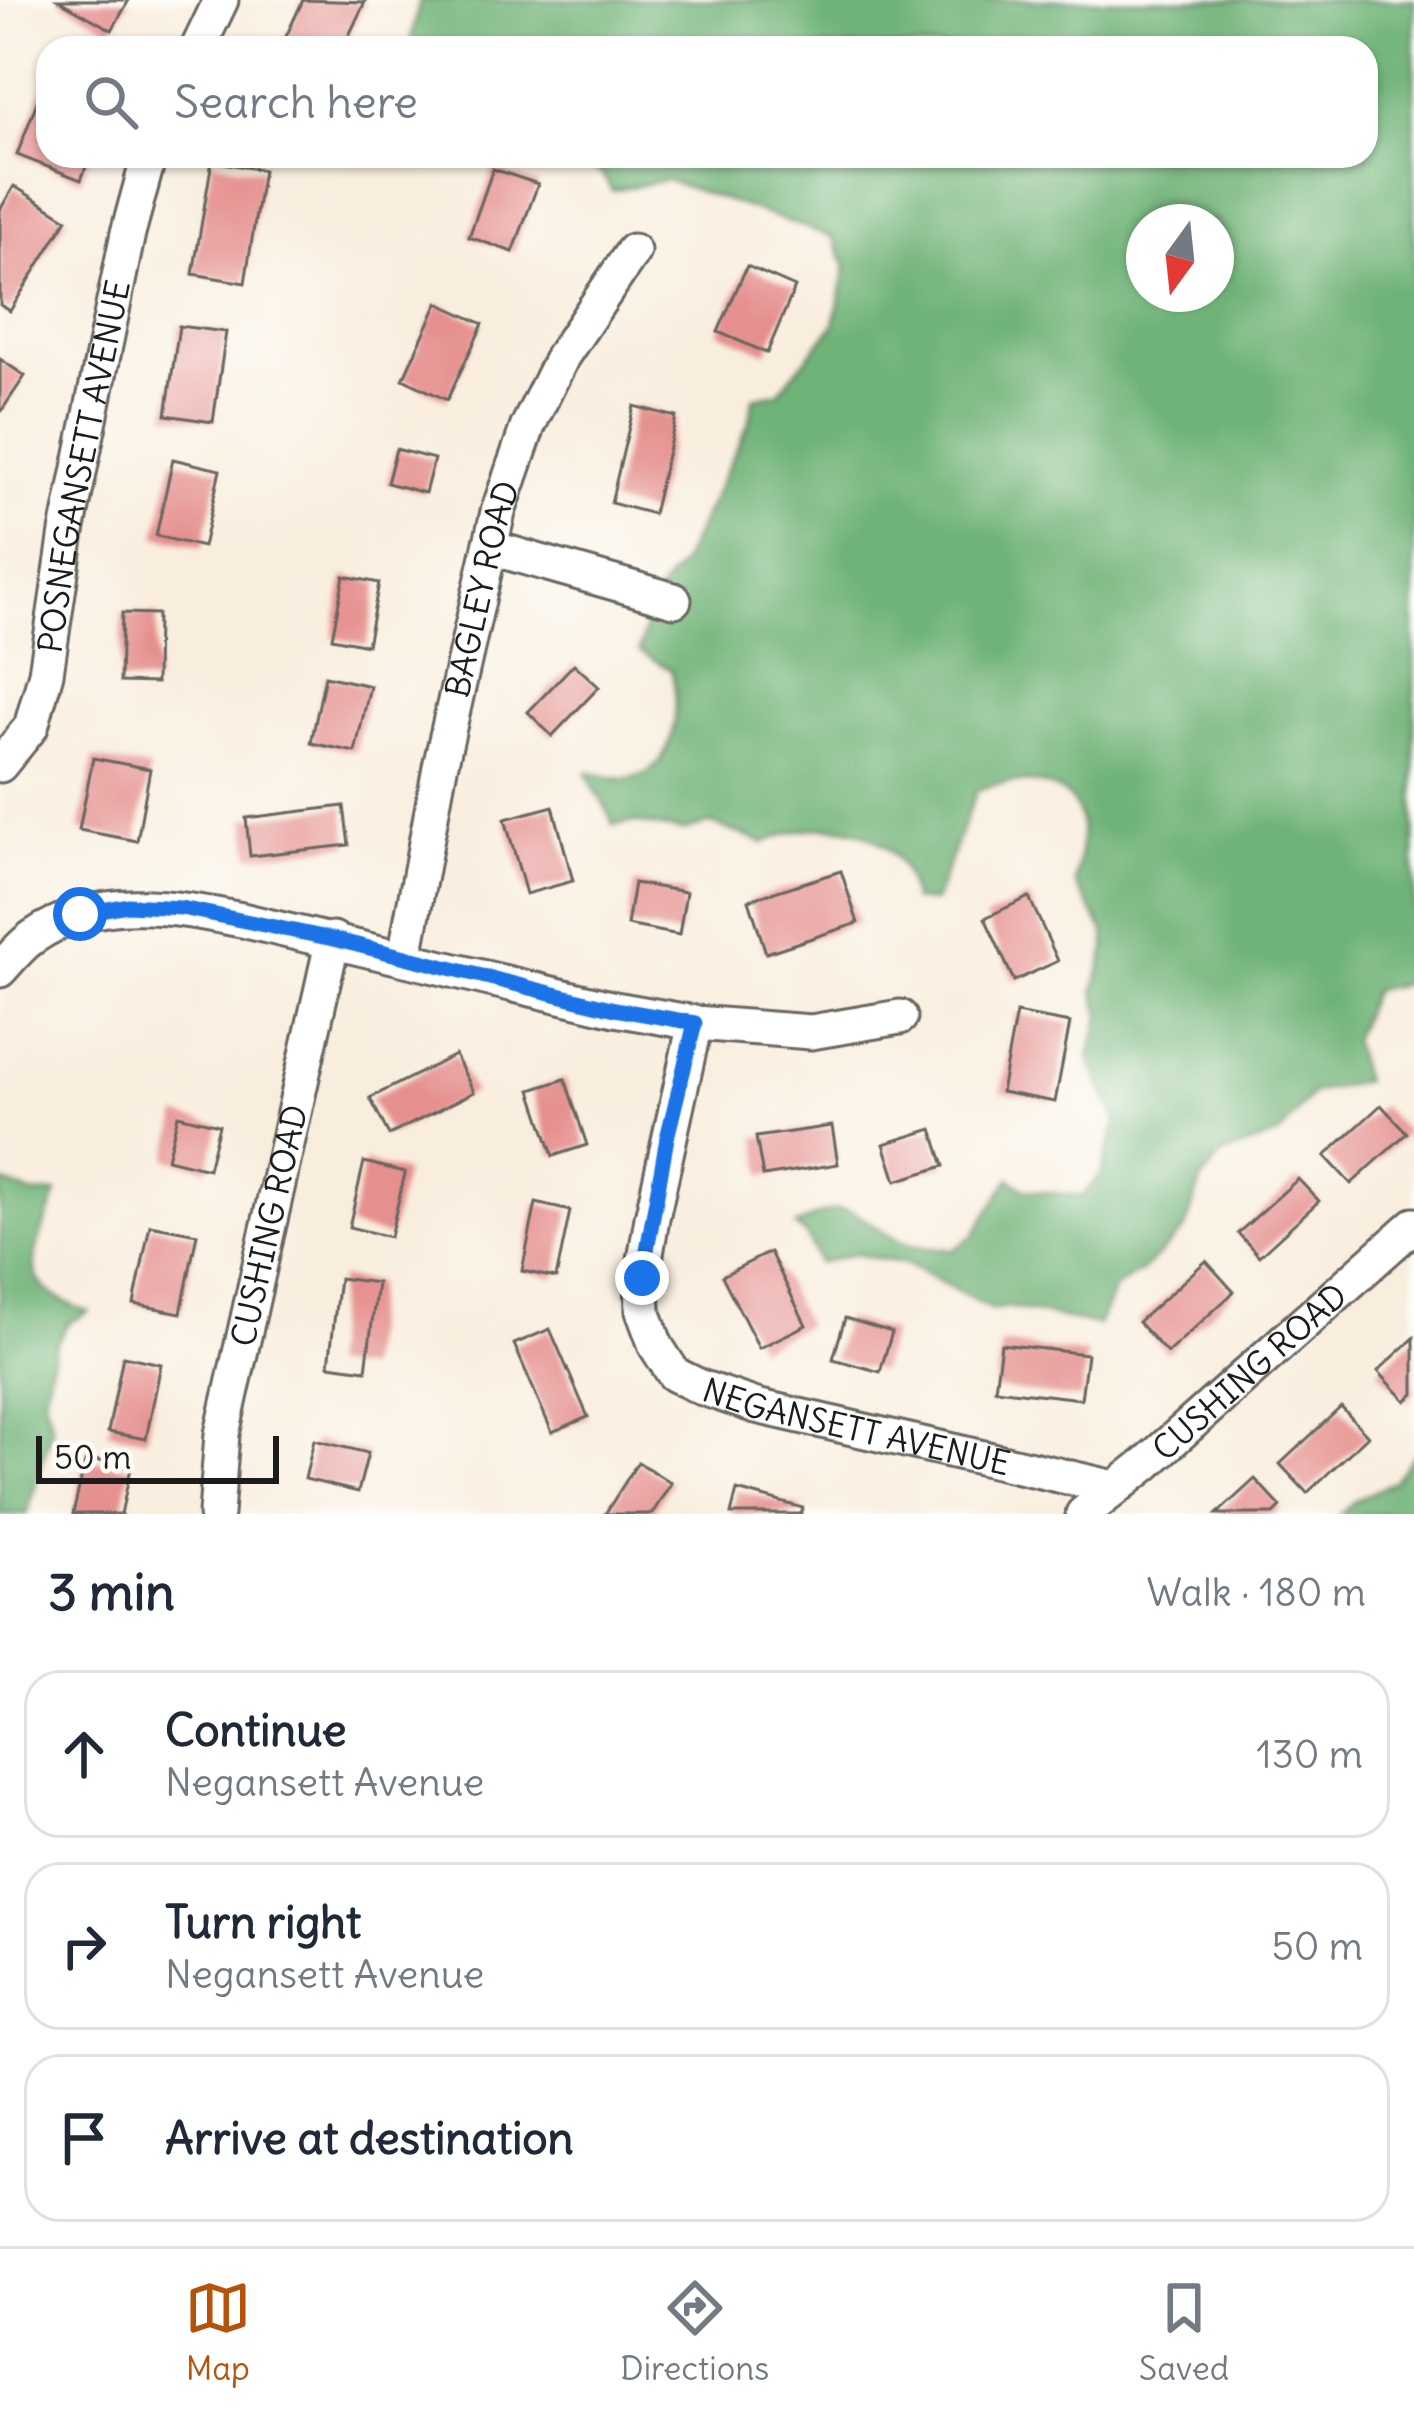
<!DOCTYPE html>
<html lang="en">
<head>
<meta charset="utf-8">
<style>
  :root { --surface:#fff; --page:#f2f2f3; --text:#1f2937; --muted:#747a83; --line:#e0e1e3; --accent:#b45309 }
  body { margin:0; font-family:Delius,sans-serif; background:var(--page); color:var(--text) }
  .compass { position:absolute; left:1126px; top:204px; width:108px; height:108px; border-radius:50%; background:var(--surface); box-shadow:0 3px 9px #0004; rotate:195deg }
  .scale { position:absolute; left:36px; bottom:30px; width:243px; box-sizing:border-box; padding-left:12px; border:6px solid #1c1c1c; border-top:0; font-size:33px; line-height:42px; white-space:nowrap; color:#1c1c1c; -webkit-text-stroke:9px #fdfcf7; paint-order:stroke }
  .stop { position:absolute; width:36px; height:36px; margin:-27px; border:9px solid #1a73e8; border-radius:50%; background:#fff }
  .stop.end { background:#1a73e8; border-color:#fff; box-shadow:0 3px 12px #0008 }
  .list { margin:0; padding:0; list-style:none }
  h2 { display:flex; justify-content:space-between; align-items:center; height:156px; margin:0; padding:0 48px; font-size:51px }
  h2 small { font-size:39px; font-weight:400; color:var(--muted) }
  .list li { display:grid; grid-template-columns:78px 1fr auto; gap:36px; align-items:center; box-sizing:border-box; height:168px; margin:0 24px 24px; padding:0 24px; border:3px solid var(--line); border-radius:36px }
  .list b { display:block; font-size:45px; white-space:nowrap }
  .list p { margin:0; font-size:39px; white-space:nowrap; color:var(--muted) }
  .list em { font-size:39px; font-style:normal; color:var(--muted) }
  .icon { flex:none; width:66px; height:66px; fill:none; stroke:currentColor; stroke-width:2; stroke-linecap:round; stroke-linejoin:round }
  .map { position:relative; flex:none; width:1414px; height:1514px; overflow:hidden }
  .search { position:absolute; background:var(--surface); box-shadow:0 3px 9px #0004; left:36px; right:36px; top:36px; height:132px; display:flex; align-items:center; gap:30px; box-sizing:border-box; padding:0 42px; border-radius:36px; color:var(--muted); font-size:45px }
  .sheet { height:732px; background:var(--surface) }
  nav { display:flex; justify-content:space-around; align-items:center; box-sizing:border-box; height:168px; border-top:3px solid var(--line); background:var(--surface); font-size:33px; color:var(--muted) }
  nav a { display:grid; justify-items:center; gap:6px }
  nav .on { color:var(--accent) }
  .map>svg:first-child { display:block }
  .forest { fill:#6fb378; stroke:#46684a; stroke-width:3; fill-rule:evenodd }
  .building { fill:#e5908f }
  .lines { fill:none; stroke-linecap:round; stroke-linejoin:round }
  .minor-casing { stroke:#696660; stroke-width:39 }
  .minor { stroke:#fff; stroke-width:33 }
  .route { stroke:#1a73e8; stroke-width:15 }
  .labels { text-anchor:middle; stroke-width:10; stroke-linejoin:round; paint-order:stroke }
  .street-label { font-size:33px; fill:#1c1c1c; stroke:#fdfcf7 }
</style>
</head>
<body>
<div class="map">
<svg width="1414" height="1514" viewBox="0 0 1414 1514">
  <rect width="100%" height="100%" fill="#fdfcf7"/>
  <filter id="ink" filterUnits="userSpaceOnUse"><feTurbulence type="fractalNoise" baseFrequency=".00833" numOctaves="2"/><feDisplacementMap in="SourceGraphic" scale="24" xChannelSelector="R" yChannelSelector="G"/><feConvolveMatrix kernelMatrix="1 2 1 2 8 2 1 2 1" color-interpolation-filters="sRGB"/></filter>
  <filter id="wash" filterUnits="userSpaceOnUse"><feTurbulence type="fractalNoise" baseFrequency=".004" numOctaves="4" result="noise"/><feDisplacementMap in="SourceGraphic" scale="48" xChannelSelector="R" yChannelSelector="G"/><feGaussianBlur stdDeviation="2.7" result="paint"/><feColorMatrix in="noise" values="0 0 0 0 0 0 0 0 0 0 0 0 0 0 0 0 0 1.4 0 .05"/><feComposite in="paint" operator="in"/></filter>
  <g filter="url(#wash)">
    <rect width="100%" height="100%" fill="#f9eede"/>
    <g class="forest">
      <path d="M420 0H1414V969L1403 984 1373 990 1352 1040 1364 1081 1312 1093 1279 1135 1221 1155 1201 1181 1185 1229 1143 1270 1115 1288 1098 1325 1007 1307 992 1310 907 1264 854 1254 818 1263 807 1236 795 1226C856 1195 845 1212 897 1240 912 1248 936 1248 953 1250L973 1236 1010 1178 1026 1190 1082 1196 1101 1175 1117 1122 1089 1058 1101 1016 1094 991 1106 950 1105 933 1075 883C1078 863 1085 835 1079 815 1066 775 1008 778 977 790L934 902 912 900C902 823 824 813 764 843L711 823 682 831 635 822 613 825C608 803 593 794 587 772 599 774 614 780 626 779 676 776 682 706 671 670L639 651 652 600 681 564 750 421 753 398 778 393 834 325 846 267 833 237 666 180 612 191 602 174 578 156H1366V48H409ZM1144 222H1216V294H1144Z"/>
      <path d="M0 1181 33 1194 57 1193C34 1257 10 1283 88 1312L67 1324 55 1346 44 1397 52 1428 27 1514H0Z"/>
      <path d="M1414 1455V1514H1340L1353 1502 1394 1481Z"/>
    </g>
    <g id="blocks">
      <g class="building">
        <path d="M58 0H129L112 30Z"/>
        <path d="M303 0 365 2 343 48H295L283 43Z"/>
        <path d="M48 73V156H90L81 180 17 155Z"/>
        <path d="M212 161 263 170 245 283 193 274Z"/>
        <path d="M493 169 538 184 513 252 469 237Z"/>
        <path d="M14 186 67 219 10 311 0 305V210Z"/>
        <path d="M747 266 795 287 767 353 718 332Z"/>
        <path d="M438 303 483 324 447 400 403 379Z"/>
        <path d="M179 326 226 332 213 422 166 415Z"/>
        <path d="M0 359 25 376 0 413Z"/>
        <path d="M634 406 676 417 653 514 611 503Z"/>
        <path d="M396 449 434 459 425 493 387 483Z"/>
        <path d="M173 459 220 470 203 547 156 536Z"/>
        <path d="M344 576 379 583 367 645 332 638Z"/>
        <path d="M122 613 157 614 156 683 120 682Z"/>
        <path d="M574 664 599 687 552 736 528 712Z"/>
        <path d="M325 676 370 686 355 752 311 743Z"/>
        <path d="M93 758 150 769 137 841 79 830Z"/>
        <path d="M344 806 349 845 250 856 246 818Z"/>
        <path d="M553 806 573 881 526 894 505 819Z"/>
        <path d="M841 871 858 923 766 953 749 900Z"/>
        <path d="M634 883 686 892 679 935 627 925Z"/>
        <path d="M1029 897 1058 961 1014 981 985 918Z"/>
        <path d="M1016 1013 1070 1023 1055 1102 1001 1092Z"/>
        <path d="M455 1055 474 1092 389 1135 370 1098Z"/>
        <path d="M565 1079 587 1145 553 1156 531 1090Z"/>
        <path d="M1381 1105 1407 1133 1351 1184 1325 1156Z"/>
        <path d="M178 1115 219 1125 208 1169 167 1159Z"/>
        <path d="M832 1126 838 1164 763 1176 756 1137Z"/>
        <path d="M932 1129 944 1166 896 1181 884 1144Z"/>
        <path d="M364 1162 405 1172 390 1237 349 1227Z"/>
        <path d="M1298 1179 1319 1201 1259 1256 1238 1233Z"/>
        <path d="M536 1203 570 1211 556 1278 522 1271Z"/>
        <path d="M150 1225 197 1234 181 1313 134 1304Z"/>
        <path d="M770 1252 806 1325 759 1348 722 1276Z"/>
        <path d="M1206 1261 1234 1292 1167 1353 1138 1322Z"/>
        <path d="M339 1278 377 1283 366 1370 329 1365Z"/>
        <path d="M845 1318 892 1332 880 1372 833 1359Z"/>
        <path d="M550 1329 588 1417 552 1432 514 1344Z"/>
        <path d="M1414 1338V1394L1406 1401 1378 1371Z"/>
        <path d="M1001 1344 1087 1354 1081 1399 995 1389Z"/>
        <path d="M123 1356 161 1364 146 1439 108 1432Z"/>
        <path d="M1341 1407 1368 1436 1307 1493 1280 1464Z"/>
        <path d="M314 1440 368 1453 358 1492 305 1479Z"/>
        <path d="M86 1458 131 1468 121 1514H73Z"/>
        <path d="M638 1462 671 1483 652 1514H605Z"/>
        <path d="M1255 1479 1281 1507 1274 1514H1217Z"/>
        <path d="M737 1490 803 1508 801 1514H731Z"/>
      </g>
    </g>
  </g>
  <g filter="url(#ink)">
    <use href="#blocks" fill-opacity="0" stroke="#696660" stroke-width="3"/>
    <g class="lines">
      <g class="minor-casing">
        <g id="minor">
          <path d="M198 48 221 0"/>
          <path d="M492 548 674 600"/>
          <path id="s1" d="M0 765 31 727 46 673 67 532 128 233 149 156"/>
          <path id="s2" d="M405 956 440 767 498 512 528 426 563 355 633 251"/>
          <path d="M0 970C10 959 21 945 33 937 97 893 171 906 242 920L615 1009 695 1023 811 1032 900 1017"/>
          <path id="s3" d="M695 1023 652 1218 642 1278 643 1311 656 1346 674 1374 700 1387 756 1406 1115 1488"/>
          <path id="s4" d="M216 1514 222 1434 333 939"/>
          <path id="s5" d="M1083 1514 1147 1463 1414 1225"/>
        </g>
      </g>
      <use href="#minor" class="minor"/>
    </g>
  </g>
  <g class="lines" filter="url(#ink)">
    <path class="route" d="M80 914 128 905 181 908 333 939 615 1009 695 1023 667 1138 642 1278"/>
  </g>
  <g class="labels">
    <g class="street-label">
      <text dy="12" stroke="none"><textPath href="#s1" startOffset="315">POSNEGANSETT AVENUE</textPath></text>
      <text dy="12" stroke="none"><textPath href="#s2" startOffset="375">BAGLEY ROAD</textPath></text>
      <text dy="12" stroke="none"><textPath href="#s4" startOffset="294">CUSHING ROAD</textPath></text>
      <text dy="12" stroke="none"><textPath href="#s5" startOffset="219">CUSHING ROAD</textPath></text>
      <text dy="12" stroke="none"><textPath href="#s3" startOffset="555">NEGANSETT AVENUE</textPath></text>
    </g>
  </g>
</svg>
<svg class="compass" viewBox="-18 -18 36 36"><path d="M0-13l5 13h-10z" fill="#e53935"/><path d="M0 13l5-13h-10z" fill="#747a83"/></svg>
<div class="scale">50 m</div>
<div class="stop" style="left:80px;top:914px"></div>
<div class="stop end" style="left:642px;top:1278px"></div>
<div class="search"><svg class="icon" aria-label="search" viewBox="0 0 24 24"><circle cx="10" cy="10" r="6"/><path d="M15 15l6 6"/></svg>Search here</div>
</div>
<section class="sheet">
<h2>3 min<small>Walk · 180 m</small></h2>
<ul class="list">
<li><svg class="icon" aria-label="ahead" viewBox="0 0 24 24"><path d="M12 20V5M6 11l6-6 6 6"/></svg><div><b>Continue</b><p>Negansett Avenue</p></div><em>130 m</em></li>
<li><svg class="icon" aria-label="right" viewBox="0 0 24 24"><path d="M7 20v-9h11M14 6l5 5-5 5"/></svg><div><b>Turn right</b><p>Negansett Avenue</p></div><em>50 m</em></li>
<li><svg class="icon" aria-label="arrive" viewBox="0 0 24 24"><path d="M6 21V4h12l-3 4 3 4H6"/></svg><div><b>Arrive at destination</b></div></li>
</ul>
</section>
<nav>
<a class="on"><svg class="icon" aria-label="map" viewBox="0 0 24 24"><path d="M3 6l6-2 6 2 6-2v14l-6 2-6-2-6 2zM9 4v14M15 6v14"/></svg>Map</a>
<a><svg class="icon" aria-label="directions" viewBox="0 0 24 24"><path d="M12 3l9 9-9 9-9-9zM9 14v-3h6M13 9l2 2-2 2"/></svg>Directions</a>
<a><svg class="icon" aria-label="saved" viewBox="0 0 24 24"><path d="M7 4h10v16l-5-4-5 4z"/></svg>Saved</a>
</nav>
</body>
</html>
